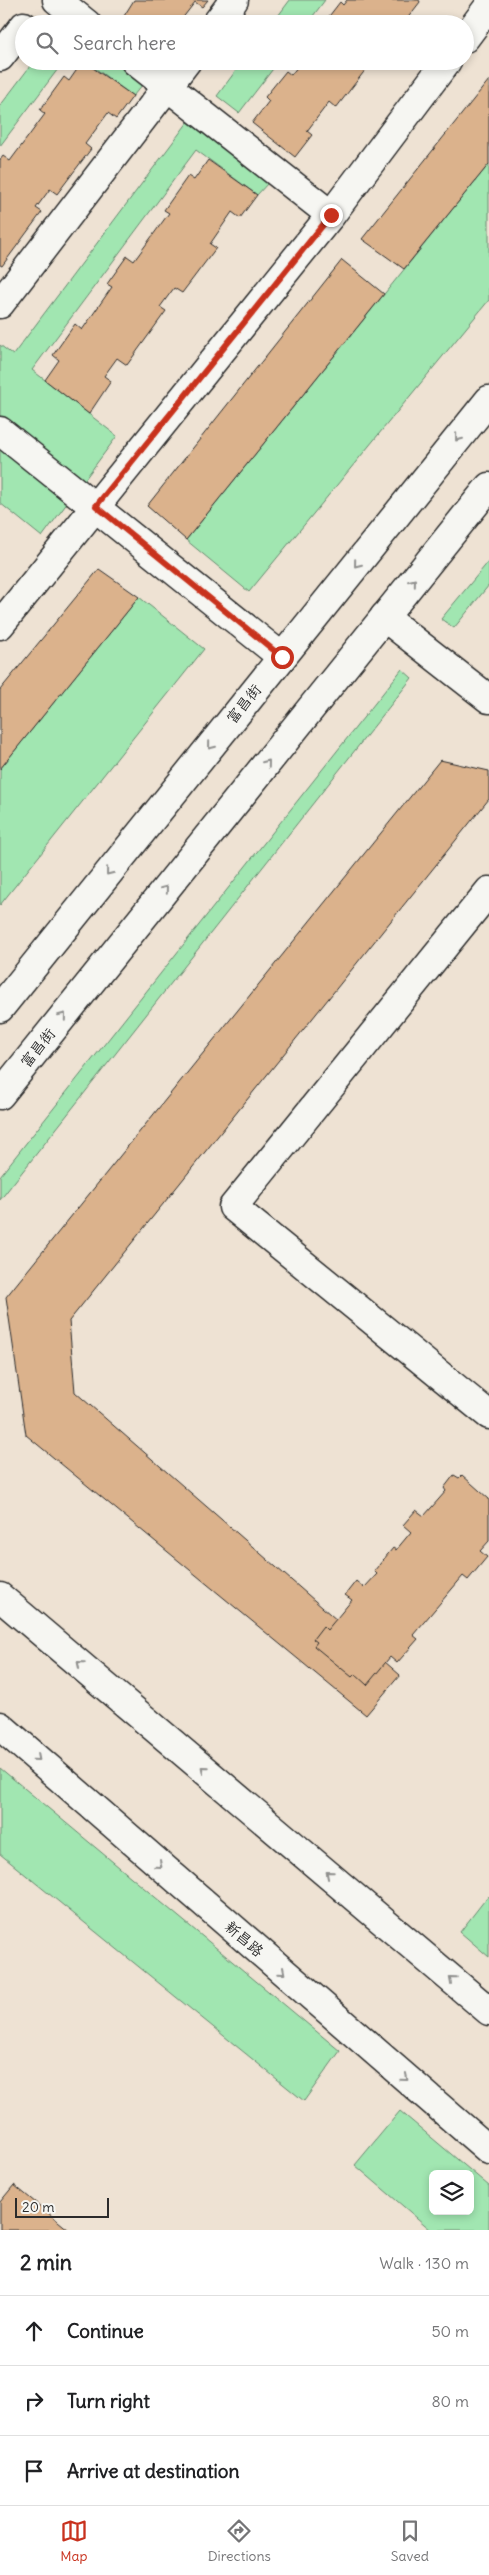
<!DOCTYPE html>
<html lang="en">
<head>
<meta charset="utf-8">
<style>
  :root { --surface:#fff; --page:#f2f2f2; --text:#202124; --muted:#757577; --line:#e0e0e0; --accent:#c8321e }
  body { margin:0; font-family:Delius,"LXGW WenKai TC",sans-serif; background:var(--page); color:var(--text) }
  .controls { position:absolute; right:15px; bottom:15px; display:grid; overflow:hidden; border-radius:8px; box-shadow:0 2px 8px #0003 }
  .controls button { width:45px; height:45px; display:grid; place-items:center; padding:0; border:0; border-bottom:1px solid var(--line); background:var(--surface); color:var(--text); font:25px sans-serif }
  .scale { position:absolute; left:15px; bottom:12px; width:94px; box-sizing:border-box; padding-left:5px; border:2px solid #2b2b2b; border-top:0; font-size:14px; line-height:18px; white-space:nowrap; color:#2b2b2b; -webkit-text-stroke:4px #f6f6f2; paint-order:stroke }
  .stop { position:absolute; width:15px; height:15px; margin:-11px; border:4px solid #c8321e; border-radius:50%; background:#fff }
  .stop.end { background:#c8321e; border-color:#fff; box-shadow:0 1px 5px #0008 }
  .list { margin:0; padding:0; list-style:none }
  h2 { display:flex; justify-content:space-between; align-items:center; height:65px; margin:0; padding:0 20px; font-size:21px }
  h2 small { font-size:16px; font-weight:400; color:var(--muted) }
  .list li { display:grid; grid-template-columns:32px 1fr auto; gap:15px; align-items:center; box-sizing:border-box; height:70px; padding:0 20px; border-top:1px solid var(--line) }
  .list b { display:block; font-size:19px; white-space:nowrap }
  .list em { font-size:16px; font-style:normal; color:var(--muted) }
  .icon { flex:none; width:28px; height:28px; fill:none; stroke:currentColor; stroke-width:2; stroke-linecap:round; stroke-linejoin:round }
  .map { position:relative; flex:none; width:489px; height:2230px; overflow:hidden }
  .search { position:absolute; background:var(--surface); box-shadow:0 2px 8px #0003; left:15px; right:15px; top:15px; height:55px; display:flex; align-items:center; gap:12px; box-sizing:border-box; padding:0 18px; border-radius:28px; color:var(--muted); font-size:19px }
  .sheet { height:275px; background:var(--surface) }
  nav { display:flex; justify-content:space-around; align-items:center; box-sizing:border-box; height:70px; border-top:1px solid var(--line); background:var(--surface); font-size:14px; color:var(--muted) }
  nav a { display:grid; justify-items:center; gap:2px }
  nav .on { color:var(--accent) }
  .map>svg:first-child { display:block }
  .green { fill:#a1e6b1; stroke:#66886e; fill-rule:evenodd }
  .building { fill:#dbb28c; stroke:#2b2b2b }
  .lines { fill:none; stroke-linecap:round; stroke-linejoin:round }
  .minor-casing { stroke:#2b2b2b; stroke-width:31 }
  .major-casing { stroke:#2b2b2b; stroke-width:31 }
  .minor { stroke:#f6f6f2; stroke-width:28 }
  .major { stroke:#f6f6f2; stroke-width:28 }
  .oneway { stroke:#90908e }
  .route { stroke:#c8321e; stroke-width:6 }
  .labels { text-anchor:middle; stroke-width:5; stroke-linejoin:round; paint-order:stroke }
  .street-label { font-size:15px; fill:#2b2b2b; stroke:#f6f6f2 }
</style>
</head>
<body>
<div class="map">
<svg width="489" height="2230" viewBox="0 0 489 2230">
  <rect width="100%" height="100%" fill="#eee2d3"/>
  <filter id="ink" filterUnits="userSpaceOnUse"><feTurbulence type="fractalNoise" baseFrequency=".02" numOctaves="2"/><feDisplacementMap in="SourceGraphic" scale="10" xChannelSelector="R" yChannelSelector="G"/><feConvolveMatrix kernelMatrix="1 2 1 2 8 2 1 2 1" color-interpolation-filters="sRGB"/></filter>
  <g filter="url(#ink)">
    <g class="green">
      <path d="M290 0H325L307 24H272Z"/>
      <path d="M34 61H64L0 146V106Z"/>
      <path d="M85 61H113L143 84 133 96Z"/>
      <path d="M243 61H279L239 113 217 96Z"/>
      <path d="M188 122 268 183 257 195 196 150 32 370 117 436 42 537 0 503V345L13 355Z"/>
      <path d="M489 164V300L249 592 186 540Z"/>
      <path d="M489 561V585L454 628 441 619Z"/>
      <path d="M139 597 204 649 0 905V769Z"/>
      <path d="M402 669 412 678 0 1200V1176Z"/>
      <path d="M0 1768 340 2051 304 2101 0 1854Z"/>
      <path d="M488 1896 489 1897V1957L460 1932Z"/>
      <path d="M400 2111 489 2186V2230H431L355 2165ZM433 2174H470V2211H433Z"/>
    </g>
    <g class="building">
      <path d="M134 0H208L202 7 195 2 178 24H119Z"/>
      <path d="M347 0H419L420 2 403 24H323L340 2 343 5Z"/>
      <path d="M83 61 133 96 116 119 108 113 85 144 91 149 57 194 50 189 36 208 42 212 2 266 0 265V160L3 156 10 161 45 114 40 110 64 77 69 81Z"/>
      <path d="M302 61H367L370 64 336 108 329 102 307 131 312 135 295 157 252 123 269 101 265 97 286 71 291 75Z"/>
      <path d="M489 80V164L404 269 362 239Z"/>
      <path d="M208 160 257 195 240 218 232 212 210 244 216 248 182 293 174 288 160 307 166 311 127 365 117 358 104 376 111 381 89 414 45 380 59 360 53 355 75 324 82 330 112 287 107 284 127 256 134 261 169 213 164 210 188 176 194 180Z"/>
      <path d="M342 260 384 294 186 540 147 506Z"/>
      <path d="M99 569 139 597 0 769V690Z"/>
      <path d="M440 760 489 771V799L69 1321 75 1392 400 1675 366 1715 26 1435 6 1297Z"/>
      <path d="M454 1475 459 1478 462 1475 489 1499V1541L480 1551 487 1557 468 1580 463 1576 413 1635 418 1639 397 1663 390 1657 367 1685 355 1674 352 1677 314 1646 317 1642 313 1639 323 1626 327 1630 352 1600 345 1595 356 1581 364 1588 377 1574 374 1571 393 1548 396 1550 411 1532 403 1525 416 1510 424 1516 446 1491 444 1488Z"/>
      <path d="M14 2185 69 2230H0V2202Z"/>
    </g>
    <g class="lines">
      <g class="minor-casing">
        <g id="minor">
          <path d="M57 0 87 24"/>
          <path d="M216 24 234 0"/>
          <path d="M465 38 489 6"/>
          <path d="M0 57 24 26"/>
          <path d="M135 61 331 215"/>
          <path d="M0 304 187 61"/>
          <path d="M0 431 282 657"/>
          <path d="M384 617 489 699"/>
          <path d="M0 625 331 215 447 61"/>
          <path d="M489 891 233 1207 489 1415"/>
        </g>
      </g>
      <g class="major-casing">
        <g id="major">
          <path d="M0 1008 489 400"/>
          <path d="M0 1095 489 487"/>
          <path d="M0 1597 489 2011"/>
          <path d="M0 1726 489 2150"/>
        </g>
      </g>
      <use href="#minor" class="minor"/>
      <use href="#major" class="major"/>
    </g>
    <defs><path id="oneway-chevron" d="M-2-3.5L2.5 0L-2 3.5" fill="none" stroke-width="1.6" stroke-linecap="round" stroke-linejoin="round" transform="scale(1.25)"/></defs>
    <g class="oneway">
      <use href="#oneway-chevron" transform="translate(458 438) rotate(129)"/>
      <use href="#oneway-chevron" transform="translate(357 564) rotate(129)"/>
      <use href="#oneway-chevron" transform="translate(413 582) rotate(-51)"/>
      <use href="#oneway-chevron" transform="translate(211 746) rotate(129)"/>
      <use href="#oneway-chevron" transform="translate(267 763) rotate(-51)"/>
      <use href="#oneway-chevron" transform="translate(109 872) rotate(129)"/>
      <use href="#oneway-chevron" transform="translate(165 889) rotate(-51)"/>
      <use href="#oneway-chevron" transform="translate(63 1016) rotate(-51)"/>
      <use href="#oneway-chevron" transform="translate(80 1664) rotate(-140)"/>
      <use href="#oneway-chevron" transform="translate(37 1758) rotate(41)"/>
      <use href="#oneway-chevron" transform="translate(204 1769) rotate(-140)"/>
      <use href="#oneway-chevron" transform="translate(159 1865) rotate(41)"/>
      <use href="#oneway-chevron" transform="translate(329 1874) rotate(-140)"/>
      <use href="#oneway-chevron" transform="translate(282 1972) rotate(41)"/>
      <use href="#oneway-chevron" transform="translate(452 1979) rotate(-139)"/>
      <use href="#oneway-chevron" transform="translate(405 2078) rotate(40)"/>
    </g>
  </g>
  <g class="lines" filter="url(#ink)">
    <path class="route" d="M282 657 96 506 331 215"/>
  </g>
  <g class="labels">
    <g class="street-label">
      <text transform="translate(244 704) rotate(-51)" y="5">富昌街</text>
      <text transform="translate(38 1048) rotate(-51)" y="5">富昌街</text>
      <text transform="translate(244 1939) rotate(41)" y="5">新昌路</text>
    </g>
  </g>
</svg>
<div class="controls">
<button><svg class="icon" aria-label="layers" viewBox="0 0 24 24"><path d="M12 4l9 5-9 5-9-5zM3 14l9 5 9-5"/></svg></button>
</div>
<div class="scale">20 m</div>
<div class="stop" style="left:282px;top:657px"></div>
<div class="stop end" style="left:331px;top:215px"></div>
<div class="search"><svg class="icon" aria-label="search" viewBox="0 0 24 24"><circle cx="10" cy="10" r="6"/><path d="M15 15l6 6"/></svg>Search here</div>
</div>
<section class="sheet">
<h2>2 min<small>Walk · 130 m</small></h2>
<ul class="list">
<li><svg class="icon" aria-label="ahead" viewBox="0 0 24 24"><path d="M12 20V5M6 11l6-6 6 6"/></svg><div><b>Continue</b></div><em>50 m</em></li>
<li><svg class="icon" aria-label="right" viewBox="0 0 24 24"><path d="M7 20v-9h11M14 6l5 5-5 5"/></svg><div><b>Turn right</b></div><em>80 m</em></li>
<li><svg class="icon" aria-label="arrive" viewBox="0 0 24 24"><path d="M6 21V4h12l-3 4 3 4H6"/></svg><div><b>Arrive at destination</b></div></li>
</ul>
</section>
<nav>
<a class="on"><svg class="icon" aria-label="map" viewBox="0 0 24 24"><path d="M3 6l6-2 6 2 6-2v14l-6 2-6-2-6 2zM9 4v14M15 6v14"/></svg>Map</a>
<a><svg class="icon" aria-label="directions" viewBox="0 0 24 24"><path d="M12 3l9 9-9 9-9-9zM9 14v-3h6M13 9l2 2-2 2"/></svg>Directions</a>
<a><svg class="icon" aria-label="saved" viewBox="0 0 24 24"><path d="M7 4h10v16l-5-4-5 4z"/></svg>Saved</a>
</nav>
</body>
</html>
